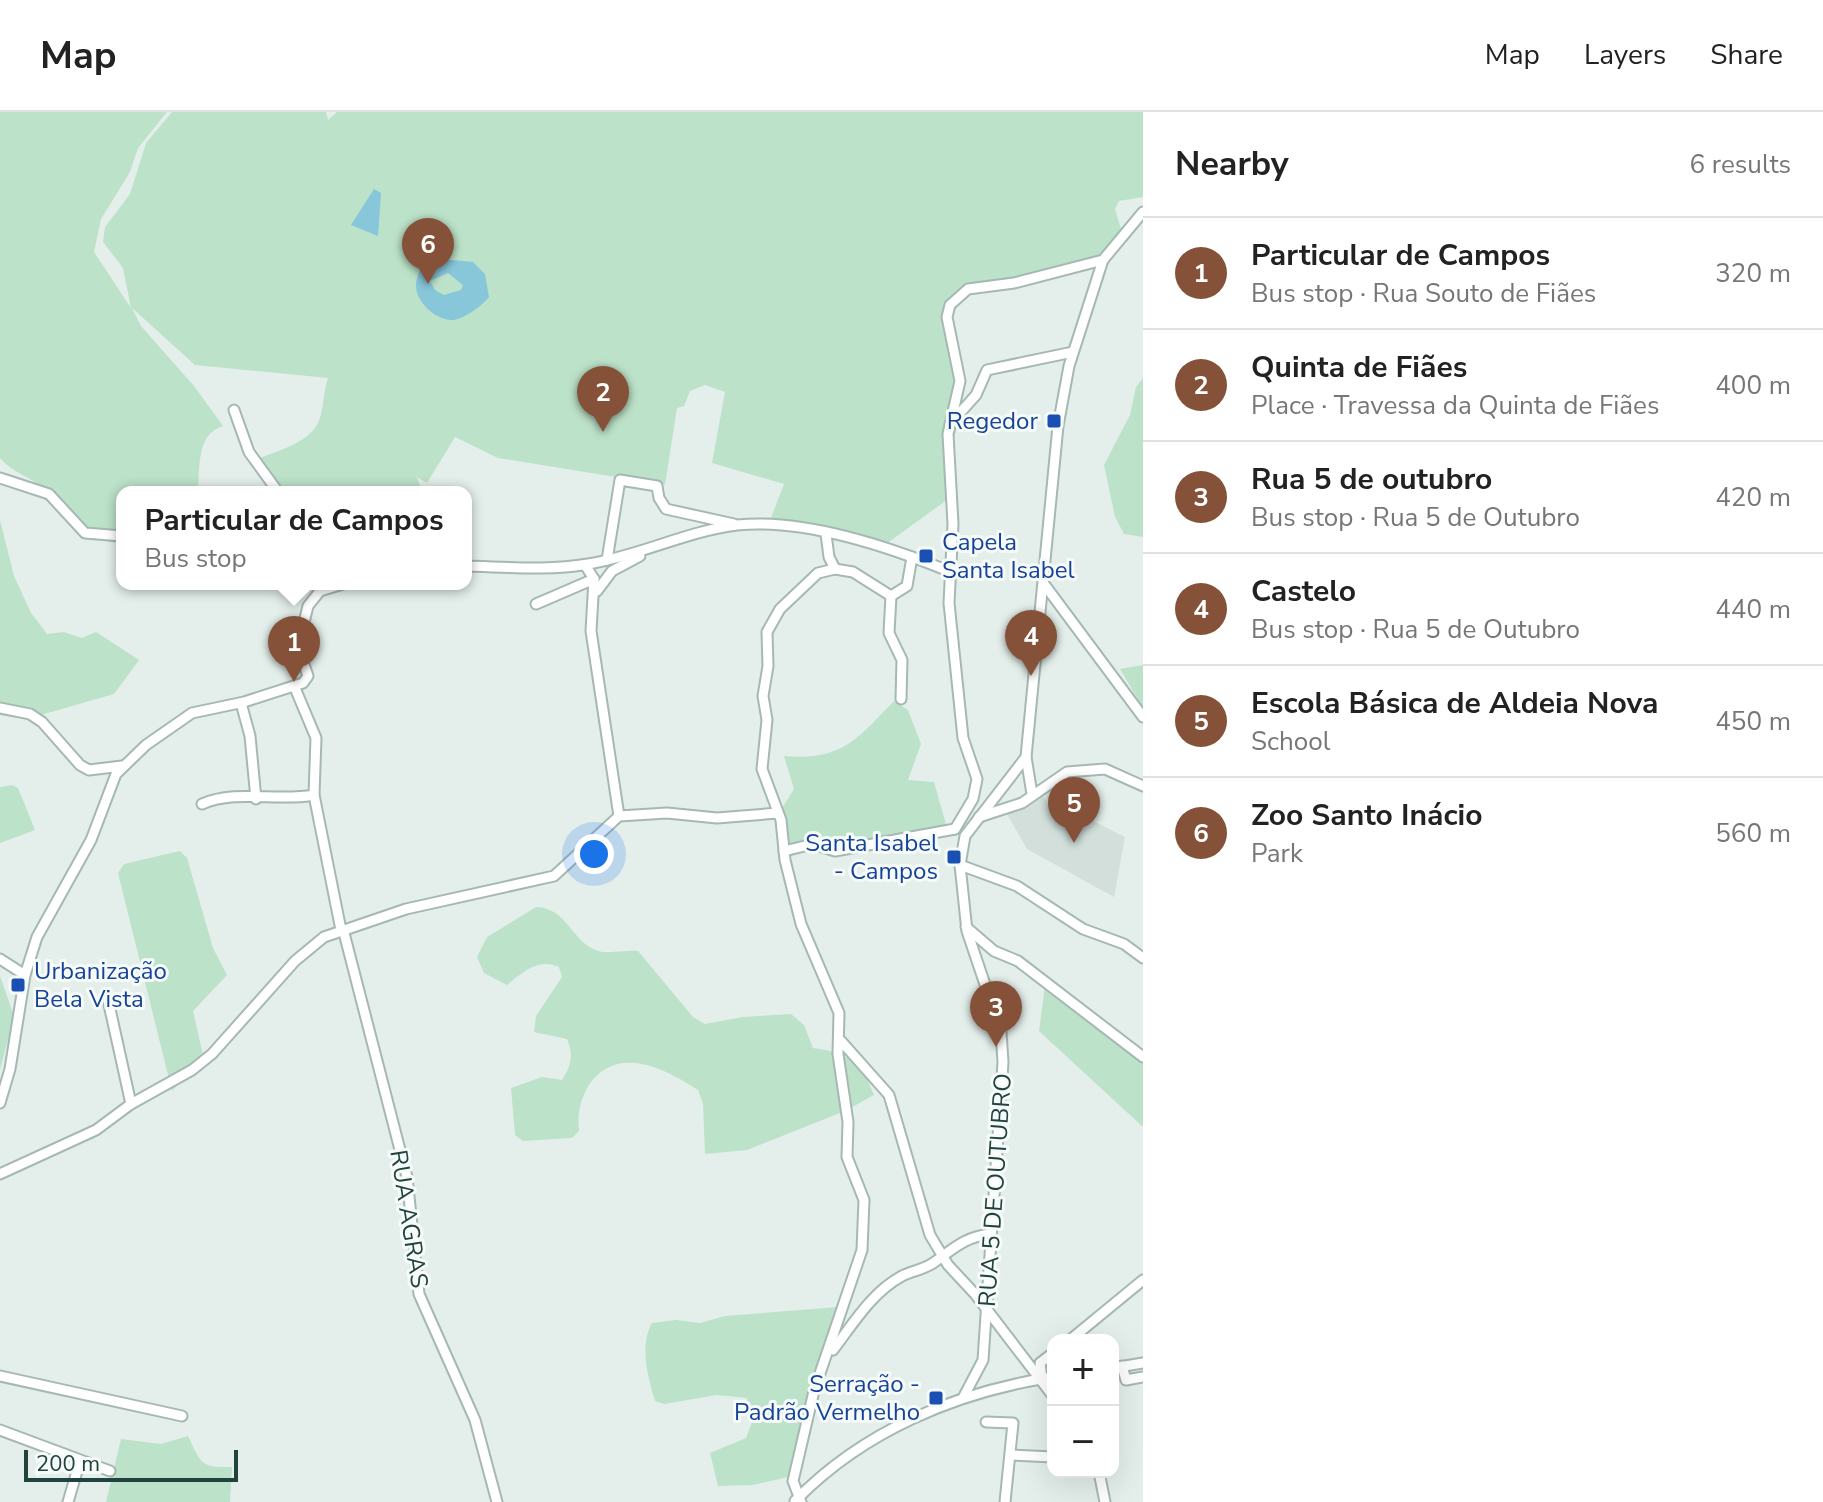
<!DOCTYPE html>
<html lang="en">
<head>
<meta charset="utf-8">
<style>
  :root { --surface:#fff; --page:#f6f6f6; --text:#222; --muted:#767676; --line:#e0e0e0; --accent:#855138 }
  body { margin:0; font-family:"Nunito Sans",sans-serif; background:var(--page); color:var(--text) }
  .controls { position:absolute; right:24px; bottom:24px; display:grid; overflow:hidden; border-radius:16px; box-shadow:0 8px 32px #0002 }
  .controls button { width:72px; height:72px; display:grid; place-items:center; padding:0; border:0; border-bottom:2px solid var(--line); background:var(--surface); color:var(--text); font:40px sans-serif }
  .scale { position:absolute; left:24px; bottom:20px; width:214px; box-sizing:border-box; padding-left:8px; border:4px solid #21433d; border-top:0; font-size:22px; line-height:28px; white-space:nowrap; color:#21433d; -webkit-text-stroke:6px #f6fbf9; paint-order:stroke }
  .you { position:absolute; left:594px; top:742px; width:28px; height:28px; margin:-20px; border:6px solid #fff; border-radius:50%; background:#1a73e8; box-shadow:0 0 0 12px #1a73e833 }
  .badge { display:grid; place-items:center; width:52px; height:52px; border-radius:50%; background:var(--accent); color:#fff; font-size:26px; font-weight:700 }
  .pin { position:absolute; translate:-50% -66px; filter:drop-shadow(0 2px 4px #0008) }
  .pin::after { content:''; position:absolute; top:42px; width:28px; height:24px; background:inherit; clip-path:polygon(0 0,100% 0,50% 100%) }
  .popup { position:absolute; left:116px; top:374px; width:356px; height:104px; box-sizing:border-box; display:grid; place-content:center; border-radius:16px; background:var(--surface); filter:drop-shadow(0 2px 6px #0005); font-size:26px; white-space:nowrap; color:var(--muted) }
  .popup b { font-size:30px; color:var(--text) }
  .popup::after { content:''; position:absolute; left:50%; top:100%; margin-left:-16px; border:16px solid transparent; border-top-color:var(--surface) }
  .list { margin:0; padding:0; list-style:none }
  h2 { display:flex; justify-content:space-between; align-items:center; height:104px; margin:0; padding:0 32px; font-size:34px }
  h2 small { font-size:26px; font-weight:400; color:var(--muted) }
  .list li { display:grid; grid-template-columns:52px 1fr auto; gap:24px; align-items:center; box-sizing:border-box; height:112px; padding:0 32px; border-top:2px solid var(--line) }
  .list b { display:block; font-size:30px; white-space:nowrap }
  .list p { margin:0; font-size:26px; white-space:nowrap; color:var(--muted) }
  .list em { font-size:26px; font-style:normal; color:var(--muted) }
  .map { position:relative; flex:none; width:1143px; height:1390px; overflow:hidden }
  header { display:flex; align-items:center; gap:48px; box-sizing:border-box; height:112px; padding:0 40px; background:var(--surface); border-bottom:2px solid var(--line) }
  header strong { font-size:38px }
  nav { display:flex; gap:44px; margin-inline-start:auto; font-size:28px }
  main { display:flex }
  aside { flex:1; background:var(--surface) }
  .map>svg:first-child { display:block }
  .built { fill:#d2dfda }
  .green { fill:#bce2c9 }
  .water { fill:#88c6d9; fill-rule:evenodd }
  .lines { fill:none; stroke-linecap:round; stroke-linejoin:round }
  .minor-casing { stroke:#a6b8b3; stroke-width:13 }
  .minor { stroke:#fff; stroke-width:9 }
  .transit-dot { fill:#1a4fb4; stroke:#f6fbf9; stroke-width:3 }
  .labels { text-anchor:middle; stroke-width:6; stroke-linejoin:round; paint-order:stroke }
  .transit-label { font-size:24px; fill:#164399; stroke:#f6fbf9; text-anchor:end }
  .street-label { font-size:24px; fill:#21433d; stroke:#f6fbf9 }
</style>
</head>
<body>
<header>
<strong>Map</strong>
<nav><a>Map</a><a>Layers</a><a>Share</a></nav>
</header>
<main>
<div class="map">
<svg width="1143" height="1390" viewBox="0 0 1143 1390">
  <rect width="100%" height="100%" fill="#e4efeb"/>
  <path class="built" d="M1041 681 1055 703 1066 697 1076 712 1085 705 1125 725 1114 785 1027 737 1006 700Z"/>
  <g class="green">
    <path d="M0 0H167L138 36 130 60 101 107 94 140 131 196 123 156 103 130 105 115 130 82 146 31 172 0H326L328 8 337 0H1143V85L1119 89 1115 97 1122 120 1098 144 1076 157 971 180 957 186 949 201 960 305 953 330 955 382 882 435 869 436 775 414 771 406 784 372 712 351 725 280 705 273 690 279 684 294 677 296 665 373 498 346 455 325 427 371 417 365 422 380H281L258 347C278 338 307 332 318 311 324 298 323 280 328 266L195 253 132 196 141 214 194 274 223 314C196 322 200 356 198 380H122V431C100 430 74 420 60 401 54 391 52 382 42 375 28 364 12 360 0 346Z"/>
    <path d="M1143 266V425L1124 422 1115 405 1104 353 1130 303 1136 275Z"/>
    <path d="M0 408 14 464 31 501 47 522 64 520 82 526 96 520 139 548 114 582 27 607 0 602Z"/>
    <path d="M1143 553V596L1120 557Z"/>
    <path d="M894 589 908 598 921 632 908 668 934 670 947 716 861 732 788 739 786 713 779 701 794 677 784 644C843 649 858 626 894 589Z"/>
    <path d="M12 673 18 676 35 718 0 731V675Z"/>
    <path d="M180 739 187 746 213 836 227 863 193 899 203 943 172 979 118 761 124 752Z"/>
    <path d="M536 795C568 796 571 830 598 839 608 842 626 838 638 839L693 905 705 912 743 905 791 902 804 913 813 936C848 941 861 949 874 983L845 999 747 1038 705 1042 703 992 698 978C681 967 655 952 634 951 595 948 575 985 579 1019L572 1026 523 1029 515 1023 511 976 542 965 562 968C571 954 574 943 567 927L534 920 536 904 562 865 559 855C539 846 524 859 507 873L484 861 477 845 487 825Z"/>
    <path d="M0 864 14 904 0 958Z"/>
    <path d="M1045 874 1143 949V1015L1039 919Z"/>
    <path d="M838 1195 800 1312 792 1364 753 1373 718 1374 710 1341 746 1326 752 1310 747 1286 717 1283 664 1292 655 1289C648 1265 639 1234 652 1211L676 1208 700 1211 725 1204Z"/>
    <path d="M188 1324C201 1351 200 1356 232 1355L230 1390H106L121 1327 161 1332Z"/>
  </g>
  <g class="water">
    <path d="M374 77 381 81 378 124 351 113Z"/>
    <path d="M430 146 473 150 485 162 489 185C482 194 462 209 450 208 435 207 415 189 416 173 416 165 421 156 424 148ZM448 161 463 173 461 178 444 183 435 178 430 169Z"/>
  </g>
  <g class="lines">
    <g class="minor-casing">
      <g id="minor">
        <path d="M234 298 249 340 278 380"/>
        <path d="M950 312 976 283 987 258 1073 240"/>
        <path d="M0 366 49 382 85 421 122 424"/>
        <path d="M826 422 829 445 835 457"/>
        <path d="M607 448 620 368 657 374 659 386 666 397 734 412"/>
        <path d="M585 453 594 467 591 519 619 704"/>
        <path d="M466 454C507 455 548 459 588 452 639 444 687 419 737 413 803 406 890 435 951 460"/>
        <path d="M1044 472 1143 605"/>
        <path d="M597 479 612 459 640 444"/>
        <path d="M891 484 889 521 902 548 901 587"/>
        <path d="M536 492 594 467"/>
        <path d="M295 576 316 626 314 683 341 818"/>
        <path d="M241 591 250 624 256 687"/>
        <path d="M0 596 30 602 42 610 80 653 89 658 122 654"/>
        <path d="M1026 645 1032 682"/>
        <path d="M202 692C237 677 276 690 314 683"/>
        <path d="M979 705 1022 691 1067 660 1105 657 1143 674"/>
        <path d="M955 717 973 687 977 667 963 626 949 491 953 412 948 322 960 269 947 205 950 193 968 177 1014 171 1103 148"/>
        <path d="M784 739 813 732 835 739 955 717"/>
        <path d="M960 753 1017 774 1083 817 1124 832 1143 846"/>
        <path d="M966 815 994 839 1018 849 1143 945"/>
        <path d="M343 817 407 1065 419 1182 475 1308 497 1390"/>
        <path d="M0 847 25 863"/>
        <path d="M108 888 131 992"/>
        <path d="M841 929 889 983 930 1123 948 1153 975 1182 1053 1284"/>
        <path d="M0 991 10 957 25 863 37 825 91 728 116 662 146 633 192 601 244 590 303 571 308 564 298 535 308 494 320 479 343 472"/>
        <path d="M0 1062 96 1018 131 992 192 958 212 942 295 849 324 825 406 797 554 764 619 704 667 701 717 706 778 701"/>
        <path d="M1070 1228 1143 1168"/>
        <path d="M833 1238C853 1212 872 1180 902 1164 913 1158 925 1158 936 1149 954 1136 967 1124 991 1122"/>
        <path d="M1122 1254 1126 1268 1143 1265"/>
        <path d="M1113 1256 1143 1251"/>
        <path d="M0 1264 182 1304"/>
        <path d="M1042 1266 1040 1251 1053 1241"/>
        <path d="M964 1284 983 1248 1003 950 1001 920 967 819 960 753 965 724 1026 645 1058 314 1069 254 1103 148 1143 100"/>
        <path d="M986 1310 1013 1311 1005 1390"/>
        <path d="M0 1318 110 1359"/>
        <path d="M1012 1343 1053 1345"/>
        <path d="M1099 1360 1105 1390"/>
        <path d="M795 1389C863 1319 956 1280 1053 1265"/>
        <path d="M68 1390 80 1349"/>
        <path d="M801 1390 793 1369 814 1279 862 1138 864 1088 847 1045 848 1010 838 942 839 901 801 812 785 748 781 708 762 657 767 608 763 584 768 554 767 520 780 497 818 461 835 457 853 460 891 484 907 474 912 445"/>
      </g>
    </g>
    <use href="#minor" class="minor"/>
  </g>
  <g class="transit-dot">
    <rect x="1046" y="301" width="16" height="16" rx="4"/>
    <rect x="918" y="436" width="16" height="16" rx="4"/>
    <rect x="946" y="737" width="16" height="16" rx="4"/>
    <rect x="10" y="865" width="16" height="16" rx="4"/>
    <rect x="928" y="1278" width="16" height="16" rx="4"/>
  </g>
  <g class="labels">
    <g class="transit-label">
      <text x="1038" y="317">Regedor</text>
      <text x="942" y="438" text-anchor="start">Capela<tspan x="942" dy="28">Santa Isabel</tspan></text>
      <text x="938" y="739">Santa Isabel<tspan x="938" dy="28">- Campos</tspan></text>
      <text x="34" y="867" text-anchor="start">Urbanização<tspan x="34" dy="28">Bela Vista</tspan></text>
      <text x="920" y="1280">Serração -<tspan x="920" dy="28">Padrão Vermelho</tspan></text>
    </g>
    <g class="street-label">
      <text transform="translate(995 1078) rotate(-86)" y="8">RUA 5 DE OUTUBRO</text>
      <text transform="translate(409 1107) rotate(81)" y="8">RUA AGRAS</text>
    </g>
  </g>
</svg>
<div class="controls">
<button>+</button>
<button>−</button>
</div>
<div class="scale">200 m</div>
<div class="you"></div>
<div class="pin badge" style="left:294px;top:570px">1</div>
<div class="popup"><b>Particular de Campos</b>Bus stop</div>
<div class="pin badge" style="left:603px;top:320px">2</div>
<div class="pin badge" style="left:996px;top:935px">3</div>
<div class="pin badge" style="left:1031px;top:564px">4</div>
<div class="pin badge" style="left:1074px;top:731px">5</div>
<div class="pin badge" style="left:428px;top:172px">6</div>
</div>
<aside>
<h2>Nearby<small>6 results</small></h2>
<ul class="list">
<li><span class="badge">1</span><div><b>Particular de Campos</b><p>Bus stop · Rua Souto de Fiães</p></div><em>320 m</em></li>
<li><span class="badge">2</span><div><b>Quinta de Fiães</b><p>Place · Travessa da Quinta de Fiães</p></div><em>400 m</em></li>
<li><span class="badge">3</span><div><b>Rua 5 de outubro</b><p>Bus stop · Rua 5 de Outubro</p></div><em>420 m</em></li>
<li><span class="badge">4</span><div><b>Castelo</b><p>Bus stop · Rua 5 de Outubro</p></div><em>440 m</em></li>
<li><span class="badge">5</span><div><b>Escola Básica de Aldeia Nova</b><p>School</p></div><em>450 m</em></li>
<li><span class="badge">6</span><div><b>Zoo Santo Inácio</b><p>Park</p></div><em>560 m</em></li>
</ul>
</aside>
</main>
</body>
</html>
